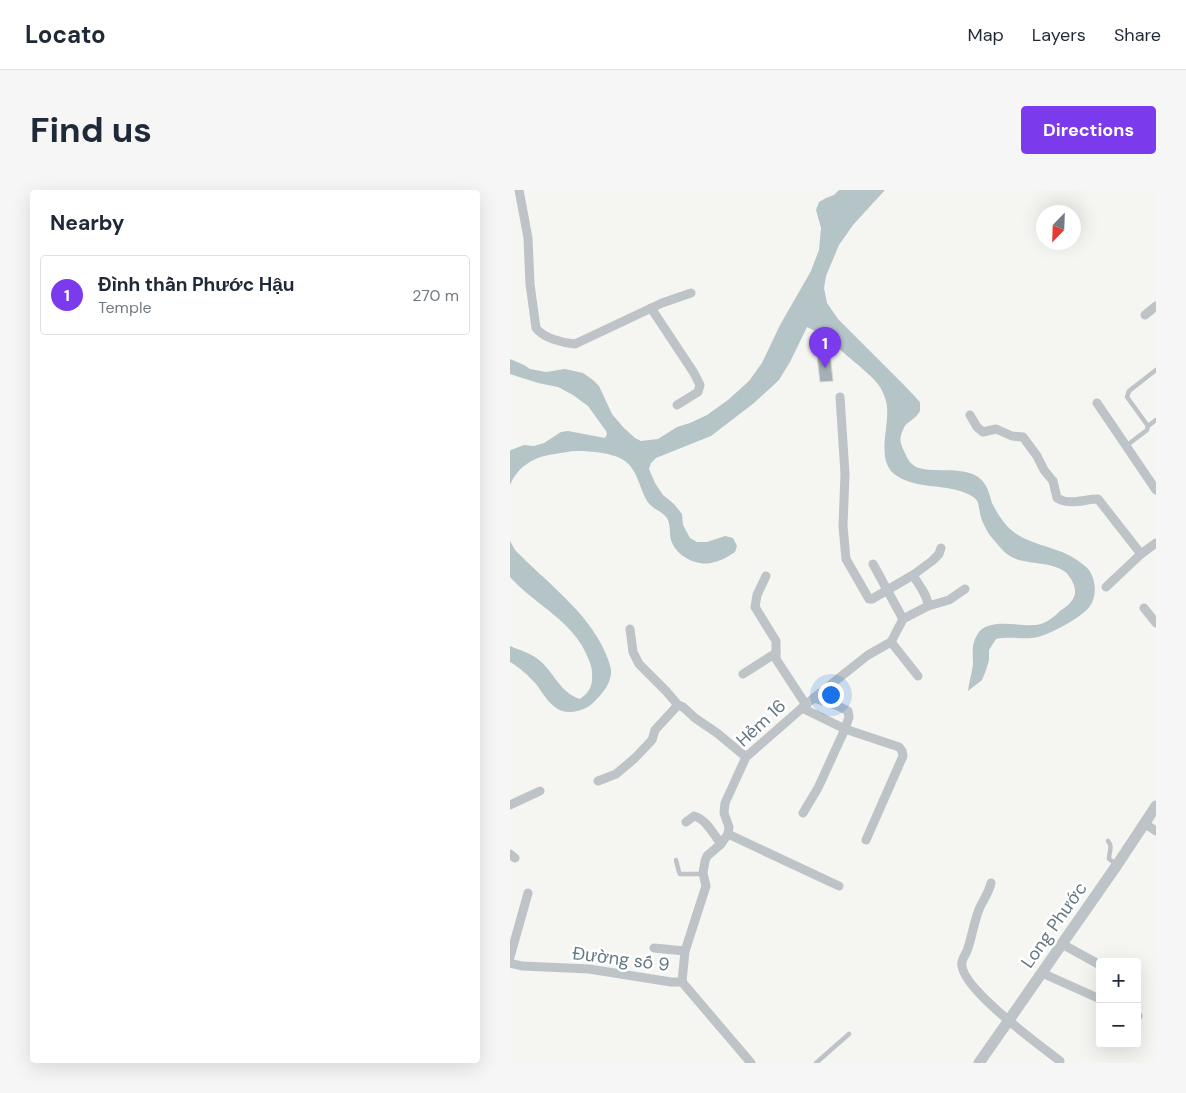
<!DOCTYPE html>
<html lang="en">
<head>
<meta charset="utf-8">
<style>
  :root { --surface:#fff; --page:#f6f6f7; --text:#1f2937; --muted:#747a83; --line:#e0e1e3; --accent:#7c3aed }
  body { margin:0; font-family:"DM Sans",sans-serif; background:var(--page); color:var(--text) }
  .controls { position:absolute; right:15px; bottom:15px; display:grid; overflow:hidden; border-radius:5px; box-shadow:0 5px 20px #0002 }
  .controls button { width:45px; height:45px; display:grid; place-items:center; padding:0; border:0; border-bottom:1px solid var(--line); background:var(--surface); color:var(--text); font:25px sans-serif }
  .compass { position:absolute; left:526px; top:15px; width:45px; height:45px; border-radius:50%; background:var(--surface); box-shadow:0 5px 20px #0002; rotate:203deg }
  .you { position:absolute; left:320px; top:504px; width:18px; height:18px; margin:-12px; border:4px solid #fff; border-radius:50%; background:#1a73e8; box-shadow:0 0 0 8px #1a73e833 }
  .badge { display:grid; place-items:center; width:32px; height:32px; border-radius:50%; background:var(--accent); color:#fff; font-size:16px; font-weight:700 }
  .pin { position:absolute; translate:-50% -41px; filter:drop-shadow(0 1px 2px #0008) }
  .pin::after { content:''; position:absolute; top:26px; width:18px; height:15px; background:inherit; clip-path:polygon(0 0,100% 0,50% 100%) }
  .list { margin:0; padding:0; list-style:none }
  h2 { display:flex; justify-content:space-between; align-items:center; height:65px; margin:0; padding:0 20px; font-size:21px }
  h2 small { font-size:16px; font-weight:400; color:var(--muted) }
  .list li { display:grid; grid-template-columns:32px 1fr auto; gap:15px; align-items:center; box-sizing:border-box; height:80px; margin:0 10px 10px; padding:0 10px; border:1px solid var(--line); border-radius:5px }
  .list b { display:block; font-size:19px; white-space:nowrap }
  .list p { margin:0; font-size:16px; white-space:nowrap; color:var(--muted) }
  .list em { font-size:16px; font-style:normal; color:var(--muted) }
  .map { position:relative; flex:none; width:646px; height:873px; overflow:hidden; border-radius:5px }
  header { display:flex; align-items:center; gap:30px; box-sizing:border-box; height:70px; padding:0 25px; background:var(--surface); border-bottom:1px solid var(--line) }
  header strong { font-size:24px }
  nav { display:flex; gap:28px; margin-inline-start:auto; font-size:18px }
  .intro { display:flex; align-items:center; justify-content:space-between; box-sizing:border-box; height:120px; padding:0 30px }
  h1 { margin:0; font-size:35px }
  .button { padding:12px 22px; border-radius:5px; background:var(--accent); color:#fff; font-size:18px; font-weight:700 }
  main { display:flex; gap:30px; padding:0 30px }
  aside { flex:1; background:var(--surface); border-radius:5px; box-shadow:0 5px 20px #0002 }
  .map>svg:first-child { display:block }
  .water { fill:#b5c4c7 }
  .building { fill:#a6b0b4; stroke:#d6d6d4 }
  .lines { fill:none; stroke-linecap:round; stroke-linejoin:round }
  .service { stroke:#bdc3c6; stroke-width:4.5 }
  .minor { stroke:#bdc3c6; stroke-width:9 }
  .tertiary { stroke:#bdc3c6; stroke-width:11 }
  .labels { text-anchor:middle; stroke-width:5; stroke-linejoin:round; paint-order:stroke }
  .street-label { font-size:18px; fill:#637883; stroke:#fff }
</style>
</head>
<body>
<header>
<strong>Locato</strong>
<nav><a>Map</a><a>Layers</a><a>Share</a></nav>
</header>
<div class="intro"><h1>Find us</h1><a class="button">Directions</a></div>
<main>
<aside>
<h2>Nearby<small></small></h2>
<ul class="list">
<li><span class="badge">1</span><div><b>Đình thần Phước Hậu</b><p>Temple</p></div><em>270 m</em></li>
</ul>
</aside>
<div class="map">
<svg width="646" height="873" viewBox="0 0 646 873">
  <rect width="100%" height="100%" fill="#f5f5f1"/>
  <g class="water">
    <path d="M329 0H375L343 35 329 55 316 86 314 98 317 113 328 129 394 195 410 212V221C408 224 406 227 403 229 398 233 395 234 393 240 389 248 390 253 394 261 396 265 398 271 402 274 414 286 449 274 468 287 477 293 479 303 482 313 487 323 495 336 505 343 524 356 549 357 567 370 571 373 576 376 579 380 586 390 587 406 580 416 573 427 540 444 528 447 515 450 500 446 486 449L479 460V470L476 480 472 490 458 501C459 492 462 483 463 474 463 463 461 456 467 445 478 425 514 439 531 434 539 431 545 426 550 421 556 417 563 412 565 404 565 401 565 396 563 393 553 366 515 379 497 364 493 361 482 348 479 344 476 339 471 330 470 323 468 315 470 310 460 305 437 293 409 300 387 286 363 271 382 233 376 211 375 207 372 200 370 197 364 187 344 172 334 163 328 158 321 151 314 146 309 143 303 140 297 137L280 172 269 190 244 213 201 246 146 268 141 273 139 279 145 293 153 305 164 314 172 324 173 335 180 348 187 352H197L215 346 223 348 227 356 225 362C218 367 210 371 201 373 186 376 166 366 161 350 159 343 161 335 157 328 152 321 142 319 137 311 129 297 128 281 115 271 104 263 81 261 67 261 60 261 52 263 45 264 25 266 8 276 0 295V261L1 260 14 255 24 256 34 253 51 242 58 241 95 248 97 244 96 241 78 216 63 205 48 197 28 193 0 184V169L14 175 20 179 36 182 55 179 73 183 83 190 89 196 102 224 113 237 125 248 131 251 148 249 167 237 180 233 197 225 218 210 239 191 252 173 270 135 301 81 309 60 311 38 306 20 309 12 316 8 324 5Z"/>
    <path d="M0 351 5 360C35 391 78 422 95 462 97 467 100 473 101 480 102 493 92 504 84 512 76 520 63 524 52 521 40 517 33 503 26 494 19 486 9 477 0 472V456C9 460 21 463 29 470 44 482 50 503 70 509 80 502 83 495 82 483 82 477 80 473 78 468 64 431 25 415 0 387Z"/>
  </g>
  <path class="building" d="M320 164 323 191 310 192 307 165Z"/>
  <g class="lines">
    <g class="service">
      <path d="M638 236 617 207 619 201 646 180"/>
      <path d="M616 256 637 240 638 236 646 230"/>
      <path d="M598 651C603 657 599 661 599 669L606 674"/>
      <path d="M166 670 169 682 170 684H193"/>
      <path d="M306 873 339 844"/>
    </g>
    <g class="minor">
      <path d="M9 0 18 48 20 94 26 138C33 148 53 153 65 154L152 113 181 103"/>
      <path d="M141 118 184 183 190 195 188 202 167 215"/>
      <path d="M635 125 646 116"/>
      <path d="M330 207 335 284 333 336 336 369 359 409H362L403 385 422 371 429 364 431 358"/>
      <path d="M587 213 646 300"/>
      <path d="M460 225 467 237 473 242 486 239 502 246 513 247 527 266 534 280 543 291 547 308C560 316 574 309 588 309L631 364"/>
      <path d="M363 374 393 429"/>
      <path d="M403 385C408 394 418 405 418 416"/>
      <path d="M256 386 247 405 245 417 266 451V469L296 515"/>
      <path d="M596 397 631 364 646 353"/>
      <path d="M634 418 646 433"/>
      <path d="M120 439 123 462 129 474 156 501 168 515"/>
      <path d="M381 452 408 486"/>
      <path d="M233 484 266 463"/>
      <path d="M292 518 335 539 389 557 392 561 393 566 356 650"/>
      <path d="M88 591 106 584 125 568 142 550 145 540 168 515 173 517 185 528 207 543 236 567"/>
      <path d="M0 615 30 601"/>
      <path d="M293 623 308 598 335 539 339 527 338 521 328 516 304 508"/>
      <path d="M176 632 184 626C196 629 204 645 211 654"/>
      <path d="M635 634 646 641"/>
      <path d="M218 644 329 696"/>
      <path d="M0 664 5 668"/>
      <path d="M481 693C479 702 474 709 470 717 464 731 462 747 457 761 455 765 453 768 452 772 447 796 531 856 550 871"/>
      <path d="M552 754 590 775"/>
      <path d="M144 758 175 761"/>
      <path d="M0 767 18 703"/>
      <path d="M0 773 12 776 79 779 161 792H172"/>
      <path d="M532 783 590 809"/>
      <path d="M172 792 175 761 196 696 193 683 195 671 197 666 211 654 218 644 219 637 214 623 215 613 236 567 300 511 358 465 381 452 393 429 418 416 439 410 455 399"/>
      <path d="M172 792 241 873"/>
      <path d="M627 826H628"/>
    </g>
    <path class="tertiary" d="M469 873 607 675 646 616"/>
  </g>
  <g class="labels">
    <g class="street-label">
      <text transform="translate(251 533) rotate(-43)" y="6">Hẻm 16</text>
      <text transform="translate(544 735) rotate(-55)" y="6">Long Phước</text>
      <text transform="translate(111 769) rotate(7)" y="6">Đường số 9</text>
    </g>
  </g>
</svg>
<div class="controls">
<button>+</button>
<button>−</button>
</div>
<svg class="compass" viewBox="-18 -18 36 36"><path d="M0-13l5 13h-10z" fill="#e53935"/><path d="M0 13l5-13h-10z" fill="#747a83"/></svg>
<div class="you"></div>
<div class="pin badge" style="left:315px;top:178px">1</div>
</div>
</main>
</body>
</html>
